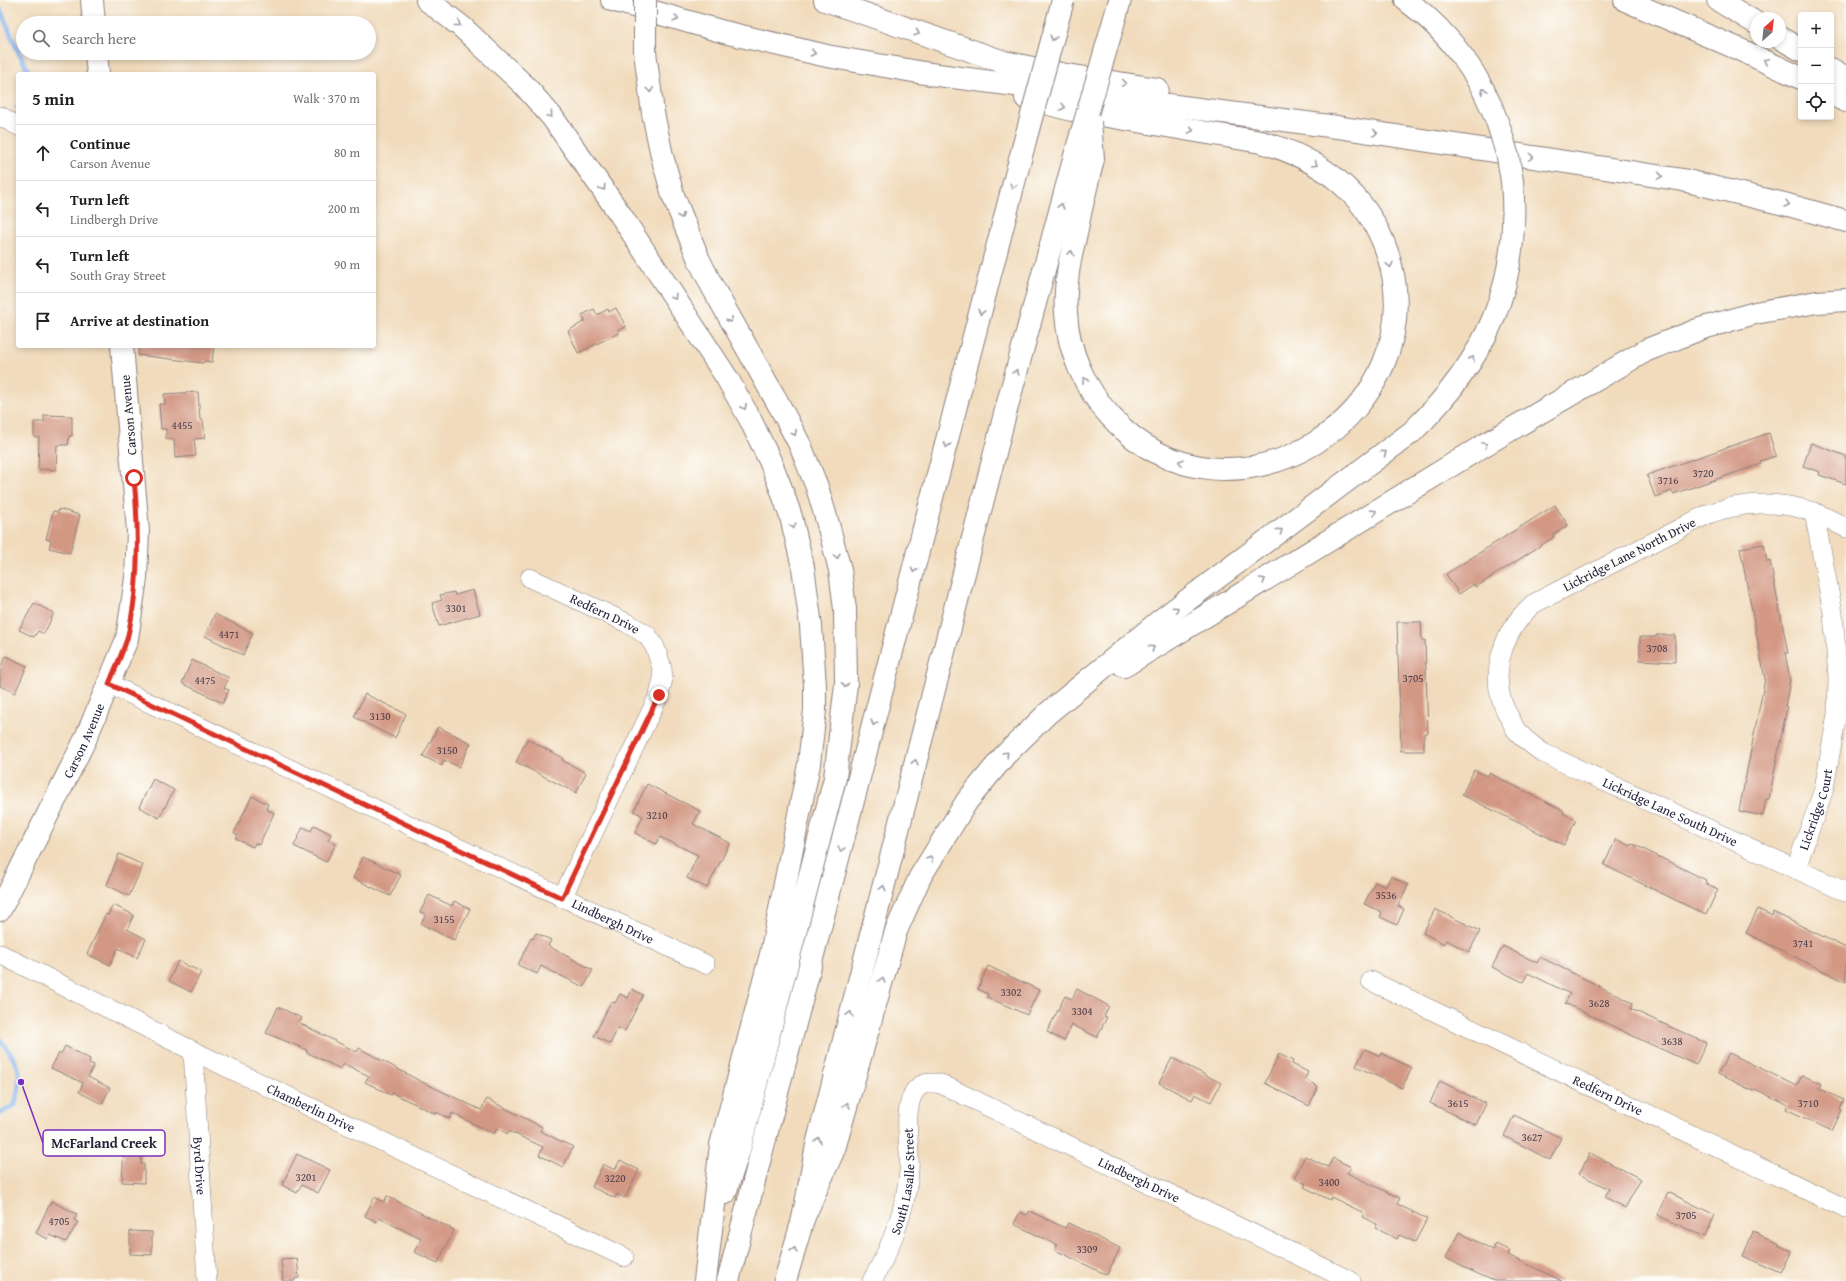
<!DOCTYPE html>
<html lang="en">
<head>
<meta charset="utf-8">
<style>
  :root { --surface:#fff; --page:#f2f2f2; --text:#202124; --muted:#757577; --line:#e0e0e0 }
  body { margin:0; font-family:"Gentium Book Plus",serif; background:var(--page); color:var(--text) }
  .controls { position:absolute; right:12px; top:12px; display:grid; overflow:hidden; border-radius:4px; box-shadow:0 2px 6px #0003 }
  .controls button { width:36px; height:36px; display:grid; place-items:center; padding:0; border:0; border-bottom:1px solid var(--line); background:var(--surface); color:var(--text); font:20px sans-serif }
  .compass { position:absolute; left:1750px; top:12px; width:36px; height:36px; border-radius:50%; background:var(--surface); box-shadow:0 2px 6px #0003; rotate:27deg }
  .stop { position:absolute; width:12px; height:12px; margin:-9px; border:3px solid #d93025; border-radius:50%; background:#fff }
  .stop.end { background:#d93025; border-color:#fff; box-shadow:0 1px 4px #0008 }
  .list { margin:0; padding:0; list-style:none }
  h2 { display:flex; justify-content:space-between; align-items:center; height:52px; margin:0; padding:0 16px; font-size:17px }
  h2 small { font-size:13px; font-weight:400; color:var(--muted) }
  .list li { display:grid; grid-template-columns:26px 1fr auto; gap:12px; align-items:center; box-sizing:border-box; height:56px; padding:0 16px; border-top:1px solid var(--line) }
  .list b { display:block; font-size:15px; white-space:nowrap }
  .list p { margin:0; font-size:13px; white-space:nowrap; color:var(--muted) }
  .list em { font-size:13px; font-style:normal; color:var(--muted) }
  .icon { flex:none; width:22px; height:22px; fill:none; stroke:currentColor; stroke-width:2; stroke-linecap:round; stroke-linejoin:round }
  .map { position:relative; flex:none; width:1846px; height:1281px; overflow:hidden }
  .search { position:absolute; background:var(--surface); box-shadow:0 2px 6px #0003; left:16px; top:16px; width:360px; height:44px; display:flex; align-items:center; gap:10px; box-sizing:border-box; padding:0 14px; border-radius:22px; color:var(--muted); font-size:15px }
  .panel { position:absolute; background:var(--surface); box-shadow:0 2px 6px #0003; left:16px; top:72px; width:360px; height:276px; border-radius:4px }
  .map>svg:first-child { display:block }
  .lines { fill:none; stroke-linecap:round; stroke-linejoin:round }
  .stream { stroke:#83b4ee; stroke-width:5 }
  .building { fill:#d39884 }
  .street-casing { stroke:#8a7e7c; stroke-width:20 }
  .secondary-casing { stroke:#8a7e7c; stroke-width:24 }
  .highway-casing { stroke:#8a7e7c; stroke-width:24 }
  .street { stroke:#fff; stroke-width:19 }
  .secondary { stroke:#fff; stroke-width:22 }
  .highway { stroke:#fff; stroke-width:22 }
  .highway-bridge-casing { stroke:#8a7e7c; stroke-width:24; stroke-linecap:butt }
  .highway-bridge { stroke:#fff; stroke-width:22 }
  .oneway { stroke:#9c9ca7 }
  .route { stroke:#d93025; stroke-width:5 }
  .labels { text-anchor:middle; stroke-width:3.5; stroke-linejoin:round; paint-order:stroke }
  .number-label { font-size:11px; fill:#4e404d }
  .street-label { font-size:13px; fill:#22223b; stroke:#fdfcf7 }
  .leader { fill:none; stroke:#7b2cbf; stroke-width:1.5 }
  .callout-dot { fill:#7b2cbf; stroke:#fdfcf7; stroke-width:1.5 }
  .callout { fill:#fdfcf7; stroke:#7b2cbf; stroke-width:1.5 }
  .callout-label { font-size:14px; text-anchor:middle; font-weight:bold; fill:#22223b }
</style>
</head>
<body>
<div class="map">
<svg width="1846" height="1281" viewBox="0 0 1846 1281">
  <rect width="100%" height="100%" fill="#fdfcf7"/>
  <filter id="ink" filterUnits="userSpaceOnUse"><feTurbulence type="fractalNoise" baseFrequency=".025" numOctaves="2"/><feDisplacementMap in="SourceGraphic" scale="8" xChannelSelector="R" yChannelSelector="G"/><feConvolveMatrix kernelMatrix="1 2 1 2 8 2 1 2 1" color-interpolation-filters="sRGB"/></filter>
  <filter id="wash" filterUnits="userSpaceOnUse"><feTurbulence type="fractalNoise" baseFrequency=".012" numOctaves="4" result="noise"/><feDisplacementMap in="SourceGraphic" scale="16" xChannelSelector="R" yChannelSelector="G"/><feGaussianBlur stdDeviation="0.9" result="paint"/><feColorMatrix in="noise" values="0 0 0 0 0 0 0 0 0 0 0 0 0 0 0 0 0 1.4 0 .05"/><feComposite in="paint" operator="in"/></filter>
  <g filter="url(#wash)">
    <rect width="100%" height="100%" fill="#f1dbbc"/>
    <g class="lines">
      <g class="stream">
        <path d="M0 9 17 49 30 74"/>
        <path d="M17 107 18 106"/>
        <path d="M0 1040C22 1066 23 1073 15 1105L0 1113"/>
      </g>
    </g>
    <g id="blocks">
      <g class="building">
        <path d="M616 308 626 327 618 330 619 333 578 353 568 331 585 321 582 315 594 309 597 315 608 309 609 312Z"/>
        <path d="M139 346H214L212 362 204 361 203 363 138 355Z"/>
        <path d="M198 392 200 420H203L205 438 194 439 196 456 175 458 174 439H166V429H161L159 404H165L164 394Z"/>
        <path d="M44 415 72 416V436H69L68 445H57L56 470 38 469 39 437H34V422H44Z"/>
        <path d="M1769 433 1776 456 1760 461 1761 464 1673 494 1672 491 1655 497 1647 475Z"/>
        <path d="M1811 443 1846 456V484L1819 475 1820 472 1803 466Z"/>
        <path d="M1555 505 1568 525 1553 535 1554 537 1476 587 1474 584 1459 594 1446 574Z"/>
        <path d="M59 509 80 515 70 553 49 548 51 541 46 539 53 511 58 512Z"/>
        <path d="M1764 544 1767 562 1770 561 1788 653H1785L1790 680 1785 707H1787L1769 799H1766L1763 816 1739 811 1765 679 1740 548Z"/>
        <path d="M473 590 480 614 439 626 432 603 442 600 440 595 454 592 455 595Z"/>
        <path d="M34 603 54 613 44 634 38 631 34 637 19 630Z"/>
        <path d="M215 614 253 633 243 655 205 636Z"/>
        <path d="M1397 622H1421L1422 640H1425L1428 733H1424V751H1401Z"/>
        <path d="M1656 635H1675V662L1640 660V637H1656Z"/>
        <path d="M6 656 27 666 15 693 0 686V668Z"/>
        <path d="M192 660 229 678 224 688 229 690 223 703 182 683Z"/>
        <path d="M365 694 406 714 395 738 354 717Z"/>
        <path d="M438 727 471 743 459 767 444 760 442 766 423 756Z"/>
        <path d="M527 739 563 758 562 760 586 773 576 793 516 762Z"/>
        <path d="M1474 770 1488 776 1489 773 1564 811 1563 813 1576 820 1564 845 1462 795Z"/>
        <path d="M153 779 174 790 159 818 139 807Z"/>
        <path d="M647 784 700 811 693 824 730 843 707 888 687 878 698 855 660 837 656 844 635 833 643 816 634 811Z"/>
        <path d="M252 796 268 804 266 809 274 813 259 845 255 843 253 847 236 839 238 835 234 833Z"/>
        <path d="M314 825 331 834 328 840 336 844 326 862 294 846 303 827 311 831Z"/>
        <path d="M1616 839 1630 846 1631 843 1706 880 1705 883 1718 889 1706 915 1604 865Z"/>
        <path d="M119 854 143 865 129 896 107 885Z"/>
        <path d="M363 857 401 875 390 896 353 878Z"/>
        <path d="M1391 876 1408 885 1398 906 1404 909 1397 925 1380 917 1382 912 1364 904 1375 882 1385 887Z"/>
        <path d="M429 895 452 906 454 901 470 909 454 940 421 924 426 914 420 912Z"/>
        <path d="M113 905 134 915 127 929 146 939 137 958 118 948 110 965 87 954 106 914 108 915Z"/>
        <path d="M1435 909 1480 931 1469 952 1446 940 1444 944 1423 933Z"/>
        <path d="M1758 909 1772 916 1773 912 1846 948V982L1746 933Z"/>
        <path d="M536 933 551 940 548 946 593 970 584 987 541 966 537 974 518 965 531 938 533 939Z"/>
        <path d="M1503 946 1537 963 1540 957 1633 1003 1631 1009 1706 1043 1696 1065 1637 1038 1565 1003 1570 994 1528 973 1523 982 1492 967Z"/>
        <path d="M178 961 201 972 191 992 169 981Z"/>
        <path d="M988 966 1039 990 1027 1015 987 997 988 994 978 989Z"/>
        <path d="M632 989 643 995 625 1031 618 1028 610 1044 594 1036 611 1002 615 1003 620 994 628 998Z"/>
        <path d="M1077 989 1109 1006 1104 1016 1107 1017 1097 1037 1072 1025 1064 1041 1047 1032 1065 996 1072 999Z"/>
        <path d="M278 1007 302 1018 299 1023 357 1052 359 1048 418 1080 481 1110 487 1099 542 1127 540 1131 573 1147 563 1167 539 1155 543 1147 509 1131 508 1134 497 1128 494 1134 452 1113 450 1119 436 1112V1114L392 1093 391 1095 365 1082 369 1076 344 1064 341 1069 306 1052 307 1050 266 1033Z"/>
        <path d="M65 1046 90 1059 89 1063 94 1065 88 1077 110 1088 102 1104 79 1092 83 1083 51 1068 59 1053 61 1054Z"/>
        <path d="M1365 1049 1380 1056 1381 1053 1412 1068 1402 1088 1356 1066Z"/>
        <path d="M1729 1053 1797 1086 1802 1075 1821 1084 1819 1089 1844 1100 1840 1109 1842 1110 1832 1131 1786 1109 1788 1105 1755 1089 1753 1091 1718 1074Z"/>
        <path d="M1279 1054 1293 1061 1292 1064 1308 1072 1305 1079 1318 1087 1309 1106 1265 1083Z"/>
        <path d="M1172 1058 1221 1083 1211 1102 1195 1094 1192 1100 1159 1083Z"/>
        <path d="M1440 1081 1486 1104 1476 1125 1430 1103Z"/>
        <path d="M1514 1115 1561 1138 1550 1160 1504 1136Z"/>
        <path d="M124 1149 142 1150 141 1164H144V1183L122 1182Z"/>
        <path d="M1590 1153 1641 1179 1625 1208 1605 1197 1609 1189 1579 1174Z"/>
        <path d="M297 1154 330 1170 318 1193 301 1185 297 1193 282 1185Z"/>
        <path d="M1305 1156 1328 1167 1333 1158 1351 1167 1347 1173 1400 1198 1397 1204 1427 1219 1415 1242 1399 1235 1397 1239 1375 1228 1377 1224 1362 1217 1364 1213 1331 1197 1330 1200 1304 1187 1306 1184 1294 1178Z"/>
        <path d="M620 1160 639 1170 625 1198 617 1194 615 1198 592 1187 603 1164 615 1170Z"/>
        <path d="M1668 1192 1715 1215 1705 1237 1657 1215Z"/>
        <path d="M387 1196 454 1230 438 1263 414 1252 421 1239 379 1218 377 1222 365 1216 374 1197 384 1202Z"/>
        <path d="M51 1201 77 1214 74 1220 78 1222 66 1242 50 1235 48 1239 36 1233Z"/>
        <path d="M1029 1211 1065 1228 1068 1223 1120 1248 1107 1275 1055 1250 1057 1245 1014 1224 1020 1212 1027 1215Z"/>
        <path d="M130 1231 152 1232V1255L130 1254Z"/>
        <path d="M1459 1232 1493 1250 1496 1243 1510 1250 1508 1255 1562 1281H1494L1465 1268 1446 1258Z"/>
        <path d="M1753 1232 1779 1243 1778 1245 1792 1251 1781 1273 1743 1256Z"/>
        <path d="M297 1258 299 1278H295V1281H283L281 1259Z"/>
      </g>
    </g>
  </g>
  <g filter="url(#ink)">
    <use href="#blocks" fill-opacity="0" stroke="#8a7e7c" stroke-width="1"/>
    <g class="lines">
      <g class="street-casing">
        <g id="street">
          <path d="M0 116 18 126"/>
          <path id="s1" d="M1846 528C1835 522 1824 516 1813 512 1779 500 1741 502 1708 514L1533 604C1500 634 1486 681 1511 720 1513 724 1514 728 1517 731 1525 740 1533 746 1543 753L1846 892"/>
          <path id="s2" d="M530 578 627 623 647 635 655 647 662 668 663 679 659 695 562 898"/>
          <path id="s3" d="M109 684 705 964"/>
          <path id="s4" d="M1796 868 1824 789 1837 714 1838 677 1833 613 1814 512"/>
          <path id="s5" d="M0 954 193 1051 624 1257"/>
          <path id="s6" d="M1371 981 1846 1209"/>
          <path id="s7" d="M193 1051 207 1281"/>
          <path id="s8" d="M872 1281C891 1247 906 1211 909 1171 911 1147 902 1114 914 1092 921 1082 931 1082 941 1084L1351 1281"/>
        </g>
      </g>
      <g class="secondary-casing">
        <g id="secondary">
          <path d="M92 0 94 23"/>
          <path d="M96 53 98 74"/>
          <path id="s9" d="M0 910 85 740 127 639 136 578 138 531 122 346"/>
        </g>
      </g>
      <g class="highway-casing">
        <g id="highway">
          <path d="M427 0 462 27 525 86 552 117 620 214 727 378 750 419 771 463 782 491 791 517 803 567 811 626 815 686V710L809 764 771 954 721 1145 705 1281"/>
          <path d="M612 0 724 32 827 56 930 74 1337 127 1683 180 1788 205 1846 221"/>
          <path d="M825 0 1004 62 1061 74 1157 89"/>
          <path d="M1406 0C1449 32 1482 76 1499 127"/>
          <path d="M1625 0 1743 51 1801 78"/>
          <path d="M1718 0 1756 23"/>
          <path d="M1110 35 1120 0"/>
          <path d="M1780 38 1801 50"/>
          <path d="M645 52 653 113 662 156 673 195 699 260 712 286 779 405 800 445 817 487 828 524 840 570 845 609 846 684 835 778 739 1150 725 1193"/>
          <path d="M1831 69 1846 78"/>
          <path d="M1831 94 1846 101"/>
          <path d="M1026 98 1072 110 1261 142C1319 158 1367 193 1387 252 1441 414 1230 546 1111 417 1085 389 1068 351 1066 313 1064 285 1070 259 1076 233 1081 208 1087 183 1093 159"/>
          <path d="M1124 666 1486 444 1647 350 1700 329 1755 313 1817 302 1846 300"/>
          <path d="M803 1219 834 1149 896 931 920 877 967 801 1005 755 1048 713 1162 619 1412 432C1486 360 1521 286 1512 181"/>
          <path d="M728 1281 1023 148"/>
          <path d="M785 1281 803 1219 817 1145 1006 410 1075 156"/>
        </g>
      </g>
      <use href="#street" class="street"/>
      <use href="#secondary" class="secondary"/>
      <use href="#highway" class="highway"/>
      <g class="highway-bridge-casing">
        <g id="highway-bridge">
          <path d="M645 52V0"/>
          <path d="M1090 122 1093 159"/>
          <path d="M1499 127 1508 157 1512 181"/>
          <path d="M1023 148 1063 0"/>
          <path d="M1075 156 1110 35"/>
        </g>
      </g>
      <use href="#highway-bridge" class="highway-bridge"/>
    </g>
    <defs><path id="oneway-chevron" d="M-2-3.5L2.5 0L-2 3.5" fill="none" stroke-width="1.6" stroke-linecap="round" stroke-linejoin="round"/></defs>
    <g class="oneway">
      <use href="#oneway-chevron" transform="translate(676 19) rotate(16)"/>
      <use href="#oneway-chevron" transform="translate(458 24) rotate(39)"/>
      <use href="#oneway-chevron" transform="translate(917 33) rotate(19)"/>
      <use href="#oneway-chevron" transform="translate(1053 38) rotate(105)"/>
      <use href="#oneway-chevron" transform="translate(813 53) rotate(12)"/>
      <use href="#oneway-chevron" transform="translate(1766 61) rotate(-155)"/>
      <use href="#oneway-chevron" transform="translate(1124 83) rotate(9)"/>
      <use href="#oneway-chevron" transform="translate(650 90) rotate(83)"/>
      <use href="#oneway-chevron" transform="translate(1484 91) rotate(-118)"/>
      <use href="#oneway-chevron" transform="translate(1063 107) rotate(14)"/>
      <use href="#oneway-chevron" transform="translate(550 115) rotate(50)"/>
      <use href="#oneway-chevron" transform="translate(1191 130) rotate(10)"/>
      <use href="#oneway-chevron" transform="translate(1375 133) rotate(9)"/>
      <use href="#oneway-chevron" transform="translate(1531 157) rotate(9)"/>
      <use href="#oneway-chevron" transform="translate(1315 164) rotate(30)"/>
      <use href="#oneway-chevron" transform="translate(1660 176) rotate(9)"/>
      <use href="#oneway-chevron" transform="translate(1013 186) rotate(104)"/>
      <use href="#oneway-chevron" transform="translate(603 188) rotate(56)"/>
      <use href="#oneway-chevron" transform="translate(1787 204) rotate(14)"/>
      <use href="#oneway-chevron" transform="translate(1061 206) rotate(-75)"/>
      <use href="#oneway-chevron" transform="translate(681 216) rotate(68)"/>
      <use href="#oneway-chevron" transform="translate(1071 253) rotate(-78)"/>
      <use href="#oneway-chevron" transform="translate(1390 265) rotate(77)"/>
      <use href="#oneway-chevron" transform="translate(674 297) rotate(57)"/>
      <use href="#oneway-chevron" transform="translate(981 312) rotate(104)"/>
      <use href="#oneway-chevron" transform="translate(730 320) rotate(61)"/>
      <use href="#oneway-chevron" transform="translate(1472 359) rotate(-60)"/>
      <use href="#oneway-chevron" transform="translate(1016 372) rotate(-75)"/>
      <use href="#oneway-chevron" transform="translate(1085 380) rotate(-119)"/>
      <use href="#oneway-chevron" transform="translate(744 407) rotate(62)"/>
      <use href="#oneway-chevron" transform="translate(794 433) rotate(63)"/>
      <use href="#oneway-chevron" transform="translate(947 445) rotate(105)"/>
      <use href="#oneway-chevron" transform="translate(1485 445) rotate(-31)"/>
      <use href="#oneway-chevron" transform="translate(1384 453) rotate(-37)"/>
      <use href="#oneway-chevron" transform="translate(1181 462) rotate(-161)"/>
      <use href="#oneway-chevron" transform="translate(1374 512) rotate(-31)"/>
      <use href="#oneway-chevron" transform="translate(793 526) rotate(75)"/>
      <use href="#oneway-chevron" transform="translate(1280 531) rotate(-37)"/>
      <use href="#oneway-chevron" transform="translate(837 556) rotate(76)"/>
      <use href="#oneway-chevron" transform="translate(914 570) rotate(105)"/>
      <use href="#oneway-chevron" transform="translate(1263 580) rotate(-31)"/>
      <use href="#oneway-chevron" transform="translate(1176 609) rotate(-37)"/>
      <use href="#oneway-chevron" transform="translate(1152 648) rotate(-32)"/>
      <use href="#oneway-chevron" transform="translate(845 685) rotate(94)"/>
      <use href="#oneway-chevron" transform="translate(874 723) rotate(105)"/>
      <use href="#oneway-chevron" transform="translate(1006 754) rotate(-46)"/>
      <use href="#oneway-chevron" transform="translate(915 762) rotate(-76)"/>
      <use href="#oneway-chevron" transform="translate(841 849) rotate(105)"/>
      <use href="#oneway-chevron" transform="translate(930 859) rotate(-60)"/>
      <use href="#oneway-chevron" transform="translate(883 888) rotate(-76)"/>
      <use href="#oneway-chevron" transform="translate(882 980) rotate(-74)"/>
      <use href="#oneway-chevron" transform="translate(850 1014) rotate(-76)"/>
      <use href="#oneway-chevron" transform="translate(847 1105) rotate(-74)"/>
      <use href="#oneway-chevron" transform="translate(818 1140) rotate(-76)"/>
      <use href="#oneway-chevron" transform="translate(794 1250) rotate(-74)"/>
    </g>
  </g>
  <g class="lines" filter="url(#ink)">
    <path class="route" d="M134 478C139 530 140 587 127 639 122 654 115 669 109 684L562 898 659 695"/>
  </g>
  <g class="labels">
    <g class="number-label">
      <text x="182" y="429">4455</text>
      <text x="1703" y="477">3720</text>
      <text x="1668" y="484">3716</text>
      <text x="456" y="612">3301</text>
      <text x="229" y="638">4471</text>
      <text x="1657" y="652">3708</text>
      <text x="1413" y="682">3705</text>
      <text x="205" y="684">4475</text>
      <text x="380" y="720">3130</text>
      <text x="447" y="754">3150</text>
      <text x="657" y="819">3210</text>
      <text x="1386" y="899">3536</text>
      <text x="444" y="923">3155</text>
      <text x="1803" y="947">3741</text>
      <text x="1011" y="996">3302</text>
      <text x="1599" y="1007">3628</text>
      <text x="1082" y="1015">3304</text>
      <text x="1672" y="1045">3638</text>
      <text x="1458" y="1107">3615</text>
      <text x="1808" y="1107">3710</text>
      <text x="1532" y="1141">3627</text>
      <text x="306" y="1181">3201</text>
      <text x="615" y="1182">3220</text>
      <text x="1329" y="1186">3400</text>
      <text x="1686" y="1219">3705</text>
      <text x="59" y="1225">4705</text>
      <text x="1087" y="1253">3309</text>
    </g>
    <g class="street-label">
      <text transform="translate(128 415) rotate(-95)" y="5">Carson Avenue</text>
      <text transform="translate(1629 554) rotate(-27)" y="5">Lickridge Lane North Drive</text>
      <text dy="5" stroke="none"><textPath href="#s2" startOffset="83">Redfern Drive</textPath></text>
      <text dy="5" stroke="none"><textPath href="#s9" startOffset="189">Carson Avenue</textPath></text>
      <text dy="5" stroke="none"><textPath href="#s4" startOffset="62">Lickridge Court</textPath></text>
      <text dy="5" stroke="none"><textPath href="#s1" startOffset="656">Lickridge Lane South Drive</textPath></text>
      <text dy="5" stroke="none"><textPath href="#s3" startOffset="557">Lindbergh Drive</textPath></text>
      <text dy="5" stroke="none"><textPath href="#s6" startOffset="263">Redfern Drive</textPath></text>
      <text dy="5" stroke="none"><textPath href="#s5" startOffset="347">Chamberlin Drive</textPath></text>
      <text dy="5" stroke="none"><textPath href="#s7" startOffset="115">Byrd Drive</textPath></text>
      <text dy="5" stroke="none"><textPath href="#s8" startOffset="447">Lindbergh Drive</textPath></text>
      <text dy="5" stroke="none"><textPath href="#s8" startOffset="106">South Lasalle Street</textPath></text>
    </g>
  </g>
  <path class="leader" d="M21 1082L43 1143"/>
  <circle class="callout-dot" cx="21" cy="1082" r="4"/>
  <rect class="callout" x="43" y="1130" width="122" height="26" rx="4"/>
  <g class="callout-label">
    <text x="104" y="1148">McFarland Creek</text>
  </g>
</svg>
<div class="controls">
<button>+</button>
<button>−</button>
<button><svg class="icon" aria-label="locate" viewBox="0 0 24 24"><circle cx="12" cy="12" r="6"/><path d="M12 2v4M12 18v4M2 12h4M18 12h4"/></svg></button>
</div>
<svg class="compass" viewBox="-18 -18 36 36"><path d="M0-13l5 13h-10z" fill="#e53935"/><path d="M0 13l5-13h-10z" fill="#757577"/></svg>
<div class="stop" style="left:134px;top:478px"></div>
<div class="stop end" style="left:659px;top:695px"></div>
<div class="search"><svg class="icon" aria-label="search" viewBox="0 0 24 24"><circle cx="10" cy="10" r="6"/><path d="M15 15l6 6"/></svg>Search here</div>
<section class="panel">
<h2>5 min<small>Walk · 370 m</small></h2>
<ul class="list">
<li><svg class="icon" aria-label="ahead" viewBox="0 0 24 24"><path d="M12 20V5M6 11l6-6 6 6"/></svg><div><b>Continue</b><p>Carson Avenue</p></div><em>80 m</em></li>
<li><svg class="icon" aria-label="left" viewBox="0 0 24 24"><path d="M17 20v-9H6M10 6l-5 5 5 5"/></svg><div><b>Turn left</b><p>Lindbergh Drive</p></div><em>200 m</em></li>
<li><svg class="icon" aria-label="left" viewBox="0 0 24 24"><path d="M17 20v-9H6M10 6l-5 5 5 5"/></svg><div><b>Turn left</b><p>South Gray Street</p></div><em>90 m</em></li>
<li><svg class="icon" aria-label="arrive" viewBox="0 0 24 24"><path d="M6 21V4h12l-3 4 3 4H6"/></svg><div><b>Arrive at destination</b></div></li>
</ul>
</section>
</div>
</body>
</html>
